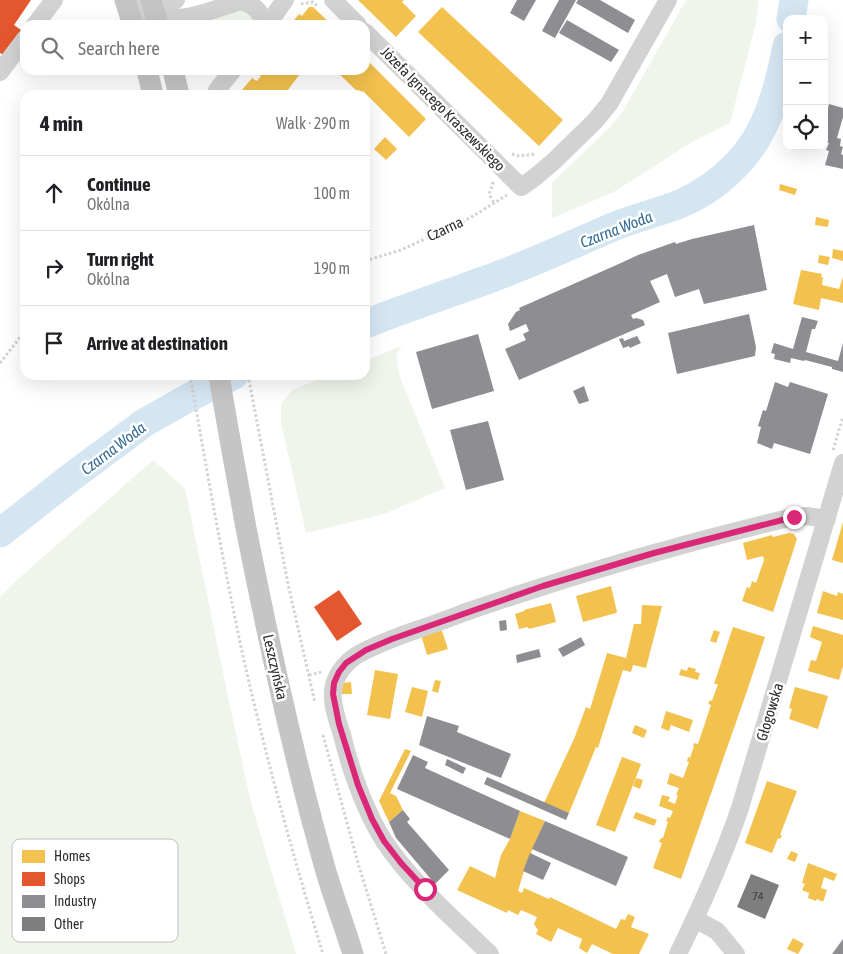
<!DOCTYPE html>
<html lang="en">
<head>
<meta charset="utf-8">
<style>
  :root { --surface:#fff; --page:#f2f2f2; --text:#202124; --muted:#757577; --line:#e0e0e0 }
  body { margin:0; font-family:"Asap Condensed",sans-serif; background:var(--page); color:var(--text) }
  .controls { position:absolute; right:15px; top:15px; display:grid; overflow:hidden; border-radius:10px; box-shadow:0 5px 20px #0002 }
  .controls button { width:45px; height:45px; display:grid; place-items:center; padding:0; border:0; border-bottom:1px solid var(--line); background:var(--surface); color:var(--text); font:25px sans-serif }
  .stop { position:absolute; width:15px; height:15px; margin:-11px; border:4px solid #db2777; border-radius:50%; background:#fff }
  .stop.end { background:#db2777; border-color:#fff; box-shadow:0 1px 5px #0008 }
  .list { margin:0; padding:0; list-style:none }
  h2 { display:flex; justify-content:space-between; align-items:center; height:65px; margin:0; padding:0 20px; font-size:21px }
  h2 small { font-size:16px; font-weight:400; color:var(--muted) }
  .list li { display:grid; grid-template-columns:32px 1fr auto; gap:15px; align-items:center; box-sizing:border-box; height:75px; padding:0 20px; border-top:1px solid var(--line) }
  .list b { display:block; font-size:19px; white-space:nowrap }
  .list p { margin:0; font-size:16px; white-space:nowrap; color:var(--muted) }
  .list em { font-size:16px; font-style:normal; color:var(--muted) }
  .icon { flex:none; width:28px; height:28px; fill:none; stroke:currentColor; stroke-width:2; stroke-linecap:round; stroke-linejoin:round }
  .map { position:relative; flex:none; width:843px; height:954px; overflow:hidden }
  .search { position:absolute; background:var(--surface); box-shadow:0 5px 20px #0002; left:20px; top:20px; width:350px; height:55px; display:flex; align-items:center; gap:12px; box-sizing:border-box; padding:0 18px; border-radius:15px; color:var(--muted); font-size:19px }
  .panel { position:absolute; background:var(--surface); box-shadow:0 5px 20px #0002; left:20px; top:90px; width:350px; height:290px; border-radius:15px }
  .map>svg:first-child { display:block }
  .green { fill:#eff5ea }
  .homes { fill:#f2c14e }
  .shops { fill:#e4572e }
  .industry { fill:#8d8d92 }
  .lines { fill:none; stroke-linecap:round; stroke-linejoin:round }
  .river { stroke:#d5e6f3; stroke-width:29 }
  .building { fill:#7e7e7e }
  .path { stroke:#d2d2d2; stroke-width:3; stroke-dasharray:2.5 2.5; stroke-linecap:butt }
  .minor { stroke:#d2d2d2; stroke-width:18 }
  .major { stroke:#c5c5c5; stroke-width:21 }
  .route { stroke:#db2777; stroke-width:6 }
  .labels { text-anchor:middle; stroke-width:5; stroke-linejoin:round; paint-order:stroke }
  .number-label { font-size:12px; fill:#414141 }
  .street-label { font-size:15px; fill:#2d2d2d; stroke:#fff }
  .water-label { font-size:16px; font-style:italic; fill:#346c96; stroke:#fff }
  .key { fill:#fff; stroke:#c0c0c0; stroke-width:1 }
  .key-label { font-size:14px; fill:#2d2d2d }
</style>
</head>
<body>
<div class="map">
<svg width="843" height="954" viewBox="0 0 843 954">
  <rect width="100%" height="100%" fill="#fff"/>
  <g class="green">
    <path d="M686 0H759L756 23 730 123 692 142 612 193 552 218V183L611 126 623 111Z"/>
    <path d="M239 9 250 13 255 25H198L208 19Z"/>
    <path d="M403 345C393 354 398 365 400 377L445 488 384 514 306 533 281 423V404L292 390 329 375H365V361Z"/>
    <path d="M153 460 185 488 226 687 250 799 296 954H0V597L16 581Z"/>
  </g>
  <g class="homes">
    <path d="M358 0H404L402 2 416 16 396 37Z"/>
    <path d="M309 7H313L332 25 291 24 299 14 302 16Z"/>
    <path d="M442 7 563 120 539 146 418 32Z"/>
    <path d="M365 58 426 119 409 137 363 91 360 94 335 70H365Z"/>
    <path d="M261 70H303L284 95H242L245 92 242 90 252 78 257 81 261 76 258 74Z"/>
    <path d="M385 137 397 149 386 160 374 149Z"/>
    <path d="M780 184 797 189 795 195 779 190Z"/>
    <path d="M816 217 829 220 828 227 815 225Z"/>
    <path d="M833 249 843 251V261L832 258Z"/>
    <path d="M819 255 830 257 828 265 818 263Z"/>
    <path d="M801 270 822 274 821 277H823L822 285 839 289 843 277V303L821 298 819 310 793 304Z"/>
    <path d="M843 522V563L832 560Z"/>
    <path d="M789 533 794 534 797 539 773 612 742 601 747 587 750 588 752 581 756 583 764 560 763 556 747 560 743 543 772 535 773 537Z"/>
    <path d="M611 586 617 612 616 613 583 622 576 596Z"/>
    <path d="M823 591 837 596 838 592 843 594V620L817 613Z"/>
    <path d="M551 603 556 622 529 629 528 627 519 629 515 614 524 611V610Z"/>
    <path d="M642 605 662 606 646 668 633 665 631 672 623 670 598 748 596 747 569 813 544 803 574 739 586 707 590 709 607 653 626 658 634 624H641Z"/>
    <path d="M813 626 843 635V666L839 680 808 671 811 660 816 661 822 642 810 637Z"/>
    <path d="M733 627 765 637 747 691 681 879 653 868 662 843 659 842 661 838H663L668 822 666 821 668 817 670 818 673 811 659 806 662 795 670 797 668 801 675 804 678 795H676L679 788 667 784 670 773 683 778 689 762 687 761 688 757 690 758 694 746H693L694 743 698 744 711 705 708 704 710 700 712 701 718 684H714Z"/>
    <path d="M441 628 448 649 427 655 421 635Z"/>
    <path d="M714 630 720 632 716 643 710 641Z"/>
    <path d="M688 667 696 669 695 672 700 673 698 680 679 675 681 669 687 671Z"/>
    <path d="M375 670 398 674 390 719 367 715Z"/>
    <path d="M435 680 441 681 438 693 432 691Z"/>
    <path d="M351 682 352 694H342L341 683Z"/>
    <path d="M412 687 428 691 422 717 405 712Z"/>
    <path d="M795 687 828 696 818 729 789 719 792 709 789 708Z"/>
    <path d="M666 711 693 720 689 732 671 725 669 731 661 728Z"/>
    <path d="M635 725 647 730 644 738 632 733Z"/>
    <path d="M405 749 411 751 390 793 396 796 403 810 389 822 379 801Z"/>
    <path d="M622 757 641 764 615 832 596 825Z"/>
    <path d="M636 778 643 780 640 789 633 786Z"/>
    <path d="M767 781 797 791 780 835H782L780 839 778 838 772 853 745 843Z"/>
    <path d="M520 811 545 821 526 864 518 891 522 893 524 888 549 899 550 897 616 929 621 919 625 920 628 914 635 917 631 927 649 934 639 954H613L592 944 587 953 579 948 582 939 558 928 551 942 536 934 538 930 534 924 537 917 521 910 518 915 508 910 507 913 457 890 470 866 495 878 501 855 510 839Z"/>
    <path d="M636 812 657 820 654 826 633 818Z"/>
    <path d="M791 851 798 854 795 862 787 859Z"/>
    <path d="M808 863 837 874 834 881 824 877 821 888 827 890 823 902 817 899 816 901 808 898 809 893 802 890 805 884 802 883Z"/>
    <path d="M793 938 804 944 798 954 787 949Z"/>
  </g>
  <g class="shops">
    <path d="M0 0H31L14 25 21 30 4 55 0 53Z"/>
    <path d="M339 590 362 624 337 641 314 607Z"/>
  </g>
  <g class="industry">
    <path d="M517 0H536L524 21 510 13Z"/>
    <path d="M559 0H576L555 38 542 31Z"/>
    <path d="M578 0H600L635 20 628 33 576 3Z"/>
    <path d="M567 20 619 50 611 62 559 33Z"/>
    <path d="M829 104 843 108V117L837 138 841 139 840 146 843 147 841 154 843 155V169L825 165 829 151 826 150 829 143 825 142 826 134H824V123Z"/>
    <path d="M754 225 767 290 704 304 699 289 675 297 667 274 650 281 660 302 631 315 633 319 636 318 643 320 645 325 519 380 505 349 526 340 523 334 529 331 526 324 510 331 508 324 516 312 520 310 519 308 621 263 638 255 675 242 676 244 692 239Z"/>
    <path d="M749 314 756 347 755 356 677 374 668 333Z"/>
    <path d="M802 317 818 321 815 329H812L806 352 838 361 843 343V372L832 369V367L805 360 804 361 791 358 790 363 774 359 775 354 771 353 774 343 793 349Z"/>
    <path d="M478 334 494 391 432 409 416 352Z"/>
    <path d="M637 336 641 343 630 348 629 346 623 348 619 339 623 338 624 341Z"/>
    <path d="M775 382 788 387 790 382 828 394 810 454 774 443 772 449 757 443 761 427 758 426 763 410 766 411Z"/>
    <path d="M584 386 589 401 579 404 573 391Z"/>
    <path d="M488 421 504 480 466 490 450 430Z"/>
    <path d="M506 620 507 630 500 631 499 621Z"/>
    <path d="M581 637 585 645 563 657 558 649Z"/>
    <path d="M539 649 541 657 517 663 516 655Z"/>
    <path d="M427 716 459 726 457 732 511 754 501 778 419 745Z"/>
    <path d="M413 755 428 762 425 768 520 811 510 839 397 789Z"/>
    <path d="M447 759 466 768 463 774 445 765Z"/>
    <path d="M487 777 569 813 566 820 484 784Z"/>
    <path d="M403 810 410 819 407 822 449 870 435 884 396 838 389 822Z"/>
    <path d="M545 821 628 857 616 886 532 849Z"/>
    <path d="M530 853 551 863 543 880 523 871Z"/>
    <path d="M843 939V954H832Z"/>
  </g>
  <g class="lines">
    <g class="river">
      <path d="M791 19 794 0"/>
      <path d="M365 324C409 307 453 292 497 276 537 261 576 243 615 226 636 218 659 212 680 204 701 195 722 180 738 163 768 132 779 87 787 46"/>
      <path d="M0 533 70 478 144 423 188 398 234 375"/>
    </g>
  </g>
  <path class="building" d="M751 874 779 885 765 919 737 907Z"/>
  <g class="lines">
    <g class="path">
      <path d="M301 4 313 2 317 6"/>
      <path d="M512 154 519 156 535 154"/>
      <path d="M492 182 493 184 489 194 494 203"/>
      <path d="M365 261 401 250 470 218 507 195"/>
      <path d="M0 363 25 331"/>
      <path d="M190 375C206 466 222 557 241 647 264 750 292 853 323 954"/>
      <path d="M248 375 288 584 315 703"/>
      <path d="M833 450 843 417"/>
      <path d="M309 675 322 672"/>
      <path d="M323 735 358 863 386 954"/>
    </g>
    <g class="minor">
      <path d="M129 0C167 34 202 12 244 0"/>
      <path d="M333 0 358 25"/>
      <path d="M240 1C253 4 262 11 263 25"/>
      <path d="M151 22 162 8 176 0"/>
      <path d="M35 25 54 0"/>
      <path d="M267 25 285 0"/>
      <path d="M365 32 521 187 534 178 553 162 595 121 609 104 668 0"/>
      <path d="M0 72 25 39"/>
      <path d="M217 90 233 70"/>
      <path d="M695 919 717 931 736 954"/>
      <path d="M490 954C455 920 411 882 384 841 364 809 351 771 342 735 337 719 328 696 336 679 340 670 346 663 354 657 368 648 385 642 402 635 422 628 443 621 463 613 570 576 679 544 789 518L807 516 827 519"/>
      <path d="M678 954C701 907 723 858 740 808L843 463"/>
    </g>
    <g class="major">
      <path d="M125 0 133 25"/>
      <path d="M151 0 158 25"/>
      <path d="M147 70 153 95"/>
      <path d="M173 70 179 95"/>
      <path d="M219 375C227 426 237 477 246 528 269 644 294 761 327 875 335 901 345 928 353 954"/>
    </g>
  </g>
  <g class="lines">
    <path class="route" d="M425 889 401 863 384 841 372 819 358 785 339 724 333 694 334 683 339 672 346 663 366 650 392 639 543 586 654 553 794 517"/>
  </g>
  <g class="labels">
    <g class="number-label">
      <text x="758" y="900">74</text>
    </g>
    <g class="street-label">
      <text transform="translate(443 109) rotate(45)" y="5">Józefa Ignacego Kraszewskiego</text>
      <text transform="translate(445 229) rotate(-25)" y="5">Czarna</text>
      <text transform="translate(275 667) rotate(77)" y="5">Leszczyńska</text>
      <text transform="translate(770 712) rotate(-73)" y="5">Głogowska</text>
    </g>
    <g class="water-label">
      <text transform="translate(616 229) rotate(-21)" y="6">Czarna Woda</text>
      <text transform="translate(113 448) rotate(-37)" y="6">Czarna Woda</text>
    </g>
  </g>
  <rect x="12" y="839" width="166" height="103" rx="8" class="key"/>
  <rect x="22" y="850" width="23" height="13" fill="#f2c14e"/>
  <rect x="22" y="872" width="23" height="14" fill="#e4572e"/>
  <rect x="22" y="895" width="23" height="13" fill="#8d8d92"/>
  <rect x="22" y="917" width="23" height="14" fill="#7e7e7e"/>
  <g class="key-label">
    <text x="54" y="861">Homes</text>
    <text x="54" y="884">Shops</text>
    <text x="54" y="906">Industry</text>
    <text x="54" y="929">Other</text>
  </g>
</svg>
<div class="controls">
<button>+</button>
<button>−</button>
<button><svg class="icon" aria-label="locate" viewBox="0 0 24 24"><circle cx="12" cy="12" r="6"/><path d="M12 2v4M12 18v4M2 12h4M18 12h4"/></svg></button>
</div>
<div class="stop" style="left:425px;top:889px"></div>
<div class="stop end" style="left:794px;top:517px"></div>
<div class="search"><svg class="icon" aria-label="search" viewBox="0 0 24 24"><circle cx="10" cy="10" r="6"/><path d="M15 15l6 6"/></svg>Search here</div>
<section class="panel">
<h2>4 min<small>Walk · 290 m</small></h2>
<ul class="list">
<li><svg class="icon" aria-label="ahead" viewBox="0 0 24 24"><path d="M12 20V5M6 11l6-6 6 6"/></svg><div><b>Continue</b><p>Okólna</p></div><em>100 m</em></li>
<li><svg class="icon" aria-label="right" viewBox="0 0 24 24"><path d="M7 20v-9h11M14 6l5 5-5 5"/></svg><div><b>Turn right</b><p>Okólna</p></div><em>190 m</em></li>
<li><svg class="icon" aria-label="arrive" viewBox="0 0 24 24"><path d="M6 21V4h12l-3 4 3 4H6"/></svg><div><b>Arrive at destination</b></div></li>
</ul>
</section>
</div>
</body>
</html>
